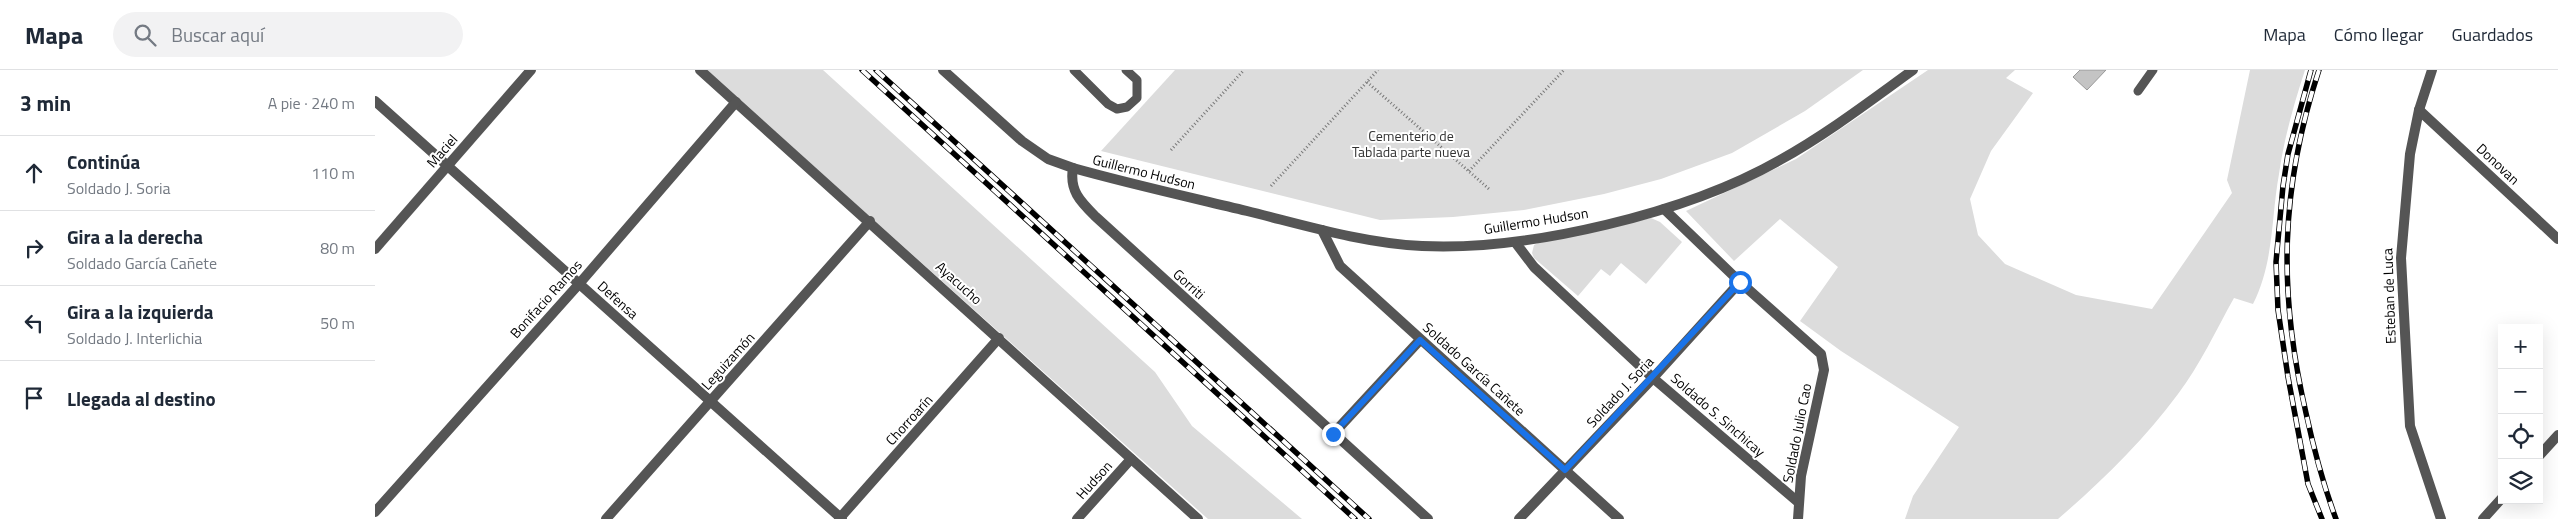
<!DOCTYPE html>
<html lang="es">
<head>
<meta charset="utf-8">
<style>
  :root { --surface:#fff; --page:#f2f2f3; --text:#1f2937; --muted:#747a83; --line:#e0e1e3 }
  body { margin:0; font-family:"Titillium Web",sans-serif; background:var(--page); color:var(--text) }
  .controls { position:absolute; right:15px; bottom:15px; display:grid; overflow:hidden; border-radius:0px; box-shadow:0 5px 20px #0002 }
  .controls button { width:45px; height:45px; display:grid; place-items:center; padding:0; border:0; border-bottom:1px solid var(--line); background:var(--surface); color:var(--text); font:25px sans-serif }
  .stop { position:absolute; width:15px; height:15px; margin:-11px; border:4px solid #1a73e8; border-radius:50%; background:#fff }
  .stop.end { background:#1a73e8; border-color:#fff; box-shadow:0 1px 5px #0008 }
  .list { margin:0; padding:0; list-style:none }
  h2 { display:flex; justify-content:space-between; align-items:center; height:65px; margin:0; padding:0 20px; font-size:21px }
  h2 small { font-size:16px; font-weight:400; color:var(--muted) }
  .list li { display:grid; grid-template-columns:32px 1fr auto; gap:15px; align-items:center; box-sizing:border-box; height:75px; padding:0 20px; border-top:1px solid var(--line) }
  .list b { display:block; font-size:19px; white-space:nowrap }
  .list p { margin:0; font-size:16px; white-space:nowrap; color:var(--muted) }
  .list em { font-size:16px; font-style:normal; color:var(--muted) }
  .icon { flex:none; width:28px; height:28px; fill:none; stroke:currentColor; stroke-width:2; stroke-linecap:round; stroke-linejoin:round }
  .map { position:relative; flex:none; width:2183px; height:449px; overflow:hidden }
  header { display:flex; align-items:center; gap:30px; box-sizing:border-box; height:70px; padding:0 25px; background:var(--surface); border-bottom:1px solid var(--line) }
  header strong { font-size:24px }
  nav { display:flex; gap:28px; margin-inline-start:auto; font-size:18px }
  .search { width:350px; height:45px; background:var(--page); display:flex; align-items:center; gap:12px; box-sizing:border-box; padding:0 18px; border-radius:28px; color:var(--muted); font-size:19px }
  main { display:flex }
  aside { flex:1; background:var(--surface) }
  .map>svg:first-child { display:block }
  .green { fill:#dcdcdc }
  .building { fill:#c4c4c4; stroke:#999 }
  .lines { fill:none; stroke-linecap:round; stroke-linejoin:round }
  .path { stroke:#777; stroke-width:3; stroke-dasharray:1 2.5; stroke-linecap:butt }
  .service { stroke:#555; stroke-width:9 }
  .minor { stroke:#555; stroke-width:10 }
  .rail-casing { stroke:#000; stroke-width:5.5 }
  .rail { stroke:#fff; stroke-width:4; stroke-dasharray:11; stroke-linecap:butt }
  .route { stroke:#1a73e8; stroke-width:6 }
  .labels { text-anchor:middle; stroke-width:4; stroke-linejoin:round; paint-order:stroke }
  .park-label { font-size:14px; fill:#333; stroke:#fff }
  .street-label { font-size:14px; fill:#000; stroke:#fff }
</style>
</head>
<body>
<header>
<strong>Mapa</strong>
<div class="search"><svg class="icon" aria-label="search" viewBox="0 0 24 24"><circle cx="10" cy="10" r="6"/><path d="M15 15l6 6"/></svg>Buscar aquí</div>
<nav><a>Mapa</a><a>Cómo llegar</a><a>Guardados</a></nav>
</header>
<main>
<aside>
<h2>3 min<small>A pie · 240 m</small></h2>
<ul class="list">
<li><svg class="icon" aria-label="ahead" viewBox="0 0 24 24"><path d="M12 20V5M6 11l6-6 6 6"/></svg><div><b>Continúa</b><p>Soldado J. Soria</p></div><em>110 m</em></li>
<li><svg class="icon" aria-label="right" viewBox="0 0 24 24"><path d="M7 20v-9h11M14 6l5 5-5 5"/></svg><div><b>Gira a la derecha</b><p>Soldado García Cañete</p></div><em>80 m</em></li>
<li><svg class="icon" aria-label="left" viewBox="0 0 24 24"><path d="M17 20v-9H6M10 6l-5 5 5 5"/></svg><div><b>Gira a la izquierda</b><p>Soldado J. Interlichia</p></div><em>50 m</em></li>
<li><svg class="icon" aria-label="arrive" viewBox="0 0 24 24"><path d="M6 21V4h12l-3 4 3 4H6"/></svg><div><b>Llegada al destino</b></div></li>
</ul>
</aside>
<div class="map">
<svg width="2183" height="449" viewBox="0 0 2183 449">
  <rect width="100%" height="100%" fill="#fff"/>
  <g class="green">
    <path d="M331 0H448L780 302 817 356 927 449H833Z"/>
    <path d="M800 0H1488L1430 41 1357 83 1286 109 1229 124 1149 140 1078 147 1005 150 726 81Z"/>
    <path d="M1553 0H1640L1631 8 1658 23 1616 81 1595 129 1603 165 1630 194 1701 225 1777 239 1857 123 1852 110 1875 0H1930C1919 34 1909 68 1904 104 1896 148 1899 193 1878 234L1859 228C1841 260 1825 295 1803 324 1768 371 1727 411 1683 449H1530L1538 426 1584 357 1466 281 1425 251 1463 197 1405 149 1359 191 1311 141 1421 89Z"/>
    <path d="M1276 148 1285 152 1307 172 1271 214 1246 193 1235 206 1226 199 1203 226 1159 188 1157 183 1159 175 1163 173Z"/>
  </g>
  <path class="building" d="M1705 0H1731L1712 20 1698 7Z"/>
  <g class="lines">
    <g class="path">
      <path d="M992 12 1114 119"/>
      <path d="M796 80 869 0"/>
      <path d="M1094 101 1189 0"/>
      <path d="M896 116 1003 0"/>
    </g>
    <g class="service">
      <path d="M699 0 733 34 742 39 752 37 762 28V10L751 0"/>
      <path d="M1763 21 1778 0"/>
    </g>
    <g class="minor">
      <path d="M325 0 823 449"/>
      <path d="M568 0 647 71 673 89 698 98C694 121 706 132 721 147L1053 449"/>
      <path d="M2057 0 2044 40 2035 84 2026 188 2035 356 2066 449"/>
      <path d="M0 31 467 449"/>
      <path d="M2044 40 2183 169"/>
      <path d="M698 98C755 114 814 127 872 141 929 155 987 173 1047 176 1154 181 1312 143 1405 90 1452 64 1495 31 1538 0"/>
      <path d="M1289 139 1365 212 1446 284 1449 300 1426 406 1423 449"/>
      <path d="M947 160 965 196 1244 449"/>
      <path d="M1140 172 1159 197 1278 308 1423 432"/>
      <path d="M0 179 156 0"/>
      <path d="M958 364 1045 270"/>
      <path d="M2164 386 2183 365"/>
      <path d="M0 442 204 214 361 32"/>
      <path d="M231 449 495 151"/>
      <path d="M464 449 624 268"/>
      <path d="M702 449 756 389"/>
      <path d="M1144 449 1278 308 1365 212"/>
      <path d="M2108 449 2127 428"/>
    </g>
    <g class="rail-casing">
      <g id="rail">
        <path d="M487 0 980 449"/>
        <path d="M501 0 994 449"/>
        <path d="M1936 0 1913 84 1908 116 1901 192 1903 240 1913 307 1933 414 1947 449"/>
        <path d="M1944 0C1905 119 1903 222 1931 343 1939 380 1948 414 1961 449"/>
      </g>
    </g>
    <use href="#rail" class="rail"/>
  </g>
  <g class="lines">
    <path class="route" d="M958 364 1045 270 1190 400 1365 212"/>
  </g>
  <g class="labels">
    <g class="park-label">
      <text x="1036" y="71">Cementerio de<tspan x="1036" dy="16">Tablada parte nueva</tspan></text>
    </g>
    <g class="street-label">
      <text transform="translate(67 81) rotate(-49)" y="5">Maciel</text>
      <text transform="translate(2123 94) rotate(43)" y="5">Donovan</text>
      <text transform="translate(769 102) rotate(14)" y="5">Guillermo Hudson</text>
      <text transform="translate(1161 151) rotate(-9)" y="5">Guillermo Hudson</text>
      <text transform="translate(584 213) rotate(42)" y="5">Ayacucho</text>
      <text transform="translate(814 214) rotate(42)" y="5">Gorriti</text>
      <text transform="translate(2014 226) rotate(-92)" y="5">Esteban de Luca</text>
      <text transform="translate(171 229) rotate(-48)" y="5">Bonifacio Ramos</text>
      <text transform="translate(243 230) rotate(42)" y="5">Defensa</text>
      <text transform="translate(353 291) rotate(-48)" y="5">Leguizamón</text>
      <text transform="translate(1099 299) rotate(42)" y="5">Soldado García Cañete</text>
      <text transform="translate(1245 322) rotate(-47)" y="5">Soldado J. Soria</text>
      <text transform="translate(1343 345) rotate(41)" y="5">Soldado S. Sinchicay</text>
      <text transform="translate(534 350) rotate(-48)" y="5">Chorroarín</text>
      <text transform="translate(1422 363) rotate(-79)" y="5">Soldado Julio Cao</text>
      <text transform="translate(719 410) rotate(-48)" y="5">Hudson</text>
    </g>
  </g>
</svg>
<div class="controls">
<button>+</button>
<button>−</button>
<button><svg class="icon" aria-label="locate" viewBox="0 0 24 24"><circle cx="12" cy="12" r="6"/><path d="M12 2v4M12 18v4M2 12h4M18 12h4"/></svg></button>
<button><svg class="icon" aria-label="layers" viewBox="0 0 24 24"><path d="M12 4l9 5-9 5-9-5zM3 14l9 5 9-5"/></svg></button>
</div>
<div class="stop" style="left:1365px;top:212px"></div>
<div class="stop end" style="left:958px;top:364px"></div>
</div>
</main>
</body>
</html>
